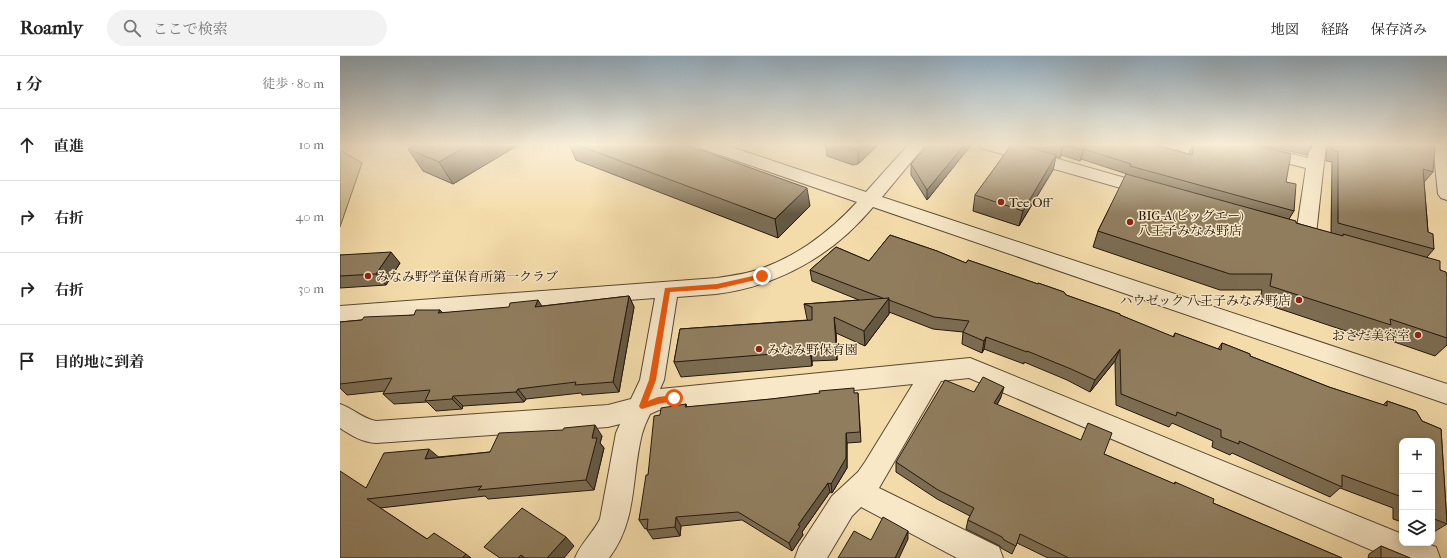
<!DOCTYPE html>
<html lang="ja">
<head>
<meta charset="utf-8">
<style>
  :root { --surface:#fff; --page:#f2f2f2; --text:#222; --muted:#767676; --line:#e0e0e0 }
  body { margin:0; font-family:"IM FELL French Canon","Noto Serif JP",serif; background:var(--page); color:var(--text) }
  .controls { position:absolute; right:12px; bottom:12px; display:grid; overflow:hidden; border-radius:8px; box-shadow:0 2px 10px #0003 }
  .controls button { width:36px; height:36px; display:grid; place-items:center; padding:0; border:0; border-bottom:1px solid var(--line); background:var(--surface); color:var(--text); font:20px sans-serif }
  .stop { position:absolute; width:12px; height:12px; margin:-9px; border:3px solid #ea580c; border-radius:50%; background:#fff }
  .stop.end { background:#ea580c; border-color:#fff; box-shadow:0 1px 4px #0008 }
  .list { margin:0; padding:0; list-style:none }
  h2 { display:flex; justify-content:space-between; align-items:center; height:52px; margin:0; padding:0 16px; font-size:17px }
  h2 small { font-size:13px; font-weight:400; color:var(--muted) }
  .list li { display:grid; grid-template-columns:26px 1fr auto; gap:12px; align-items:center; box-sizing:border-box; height:72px; padding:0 16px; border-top:1px solid var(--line) }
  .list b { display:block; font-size:15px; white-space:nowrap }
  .list em { font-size:13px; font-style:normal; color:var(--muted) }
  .icon { flex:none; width:22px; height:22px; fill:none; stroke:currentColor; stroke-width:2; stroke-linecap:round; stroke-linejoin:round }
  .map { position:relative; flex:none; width:1107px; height:502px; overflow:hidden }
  header { display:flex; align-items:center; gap:24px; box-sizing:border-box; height:56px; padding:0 20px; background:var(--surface); border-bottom:1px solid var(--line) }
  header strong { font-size:19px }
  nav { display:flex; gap:22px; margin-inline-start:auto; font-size:14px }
  .search { width:280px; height:36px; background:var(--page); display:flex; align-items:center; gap:10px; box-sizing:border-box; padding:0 14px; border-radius:22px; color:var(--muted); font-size:15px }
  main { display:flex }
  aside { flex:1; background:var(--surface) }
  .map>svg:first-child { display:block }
  .green { fill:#d0bb8f; stroke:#7a694e }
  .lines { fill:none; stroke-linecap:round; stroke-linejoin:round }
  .minor-casing { stroke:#574834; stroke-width:2 }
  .minor { fill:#f8e8c8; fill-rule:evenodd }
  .wall { fill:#7c6c51; stroke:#23170c }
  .shaded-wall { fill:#655842; stroke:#23170c }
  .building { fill:#907d5e; stroke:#23170c }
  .route { fill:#ea580c }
  .poi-dot { fill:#8f2418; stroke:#f8e8c8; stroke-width:1.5 }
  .labels { text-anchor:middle; stroke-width:3; stroke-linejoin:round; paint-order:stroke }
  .poi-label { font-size:13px; fill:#23170c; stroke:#f8e8c8; text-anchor:start }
</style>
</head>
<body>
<header>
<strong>Roamly</strong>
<div class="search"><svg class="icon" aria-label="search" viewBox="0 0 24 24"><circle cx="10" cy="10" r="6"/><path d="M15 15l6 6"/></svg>ここで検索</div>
<nav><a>地図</a><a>経路</a><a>保存済み</a></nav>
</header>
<main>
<aside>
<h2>1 分<small>徒歩 · 80 m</small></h2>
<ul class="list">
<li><svg class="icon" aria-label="ahead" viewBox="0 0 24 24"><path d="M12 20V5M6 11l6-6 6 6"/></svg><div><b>直進</b></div><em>10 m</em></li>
<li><svg class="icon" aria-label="right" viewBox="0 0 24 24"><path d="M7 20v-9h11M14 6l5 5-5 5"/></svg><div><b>右折</b></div><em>40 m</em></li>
<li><svg class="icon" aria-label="right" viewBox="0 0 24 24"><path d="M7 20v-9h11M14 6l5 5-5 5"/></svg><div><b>右折</b></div><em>30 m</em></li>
<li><svg class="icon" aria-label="arrive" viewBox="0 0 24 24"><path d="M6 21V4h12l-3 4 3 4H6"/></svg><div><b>目的地に到着</b></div></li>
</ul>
</aside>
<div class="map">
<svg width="1107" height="502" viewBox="0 0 1107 502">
  <rect width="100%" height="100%" fill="#f4dcaa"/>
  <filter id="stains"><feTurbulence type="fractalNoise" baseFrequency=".005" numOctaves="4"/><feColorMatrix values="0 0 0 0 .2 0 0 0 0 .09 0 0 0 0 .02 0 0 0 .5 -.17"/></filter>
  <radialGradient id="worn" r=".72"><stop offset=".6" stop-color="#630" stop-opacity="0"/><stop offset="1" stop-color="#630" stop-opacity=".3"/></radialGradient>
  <path class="green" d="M0 94 22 107 0 171Z"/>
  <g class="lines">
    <g class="minor-casing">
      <g id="minor">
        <path d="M358 88H382L526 136 569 88H586L542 141 1107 328V348L533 151C493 199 439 230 376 238 363 239 350 240 337 241L324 324 320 333 630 302 1062 478V487H1085L1096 491 1100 502H1050L629 322 601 325 539 432 659 491 663 502H617L521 451 512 460 487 502H455L459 491 492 440 518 416 525 406 573 328 319 354 310 358C307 364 304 371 302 378 291 421 298 464 269 502H235C241 487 253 477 260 463L276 377 280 368 268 371 36 387C22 386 12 380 0 372V348C12 352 23 363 36 365L268 349 291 343 300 324 315 242 0 266V250L377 222C388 220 399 219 410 216 451 205 489 177 517 146L360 92Z"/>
        <path d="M639 88H665L817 131 820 135 817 139 811 141 805 139 641 92Z"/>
        <path d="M884 88H912L968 102 970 88H986L976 178 973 183 966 185 959 183 956 178 966 112 886 92Z"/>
        <path d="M1093 88H1107V144L1101 142 1098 138Z"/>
      </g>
    </g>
    <use href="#minor" class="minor"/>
  </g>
  <g class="wall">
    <path d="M77 88H180L113 128 83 115 68 93Z"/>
    <path d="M229 88H344L470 150 438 182 236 104Z"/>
    <path d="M485 88H539L518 108 513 109 487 100 486 91 485 90Z"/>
    <path d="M632 88 587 144 571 119V108Z"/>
    <path d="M670 88H812L849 98 850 94 853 88H910L946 126 954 155 949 163 956 167 991 177 992 106 986 105 987 88H1081L1093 116 1084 126 1088 176 1094 193 1087 201 1107 220V289L1095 300 1040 281 1036 285 919 246 922 234H880L753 191 758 175 787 118 741 103 740 105 721 99 720 102 716 101 713 114 679 170 633 155 635 139 672 88Z"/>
    <path d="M918 88H973L967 99Z"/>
    <path d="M550 179 597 195 626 207 628 204 698 228V227L724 236 726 239 780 258V259L833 281 835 277 878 293 882 287 910 298V300L989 331 1043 349 1047 345 1076 355 1082 365 1101 373 1107 468 1092 477V385H1062V466L1053 463V452L1000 432 990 441 892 397 890 399 872 391 873 385 832 367 829 371 776 349 775 305 750 336 727 324 684 306V308L644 293 642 297 622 288 623 276 593 273 549 256V258L525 290 496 277 497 304 472 305V310L341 321 334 306 340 273 468 264 467 263 464 248 519 244 472 225 470 214 496 191 529 205Z"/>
    <path d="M0 199 60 207 46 229 0 232Z"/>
    <path d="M289 240 294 251 279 336 242 339 241 337 186 343 184 346 123 350 122 353 96 355 87 346 54 348 43 338 45 335 7 339 0 332V266L74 259 100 254 103 257 202 250Z"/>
    <path d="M634 336 661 341 657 349 764 398 834 428 835 426 873 447 1002 502H708L677 487 672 498 661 492 660 490 626 473 628 464 630 460 597 443 556 416V406Z"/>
    <path d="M518 337 521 386 507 387V412L492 437 490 436 462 476 463 479 452 495 402 464 341 470 340 480 313 483 307 474V472L305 473 299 464 320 359 346 348 347 351Z"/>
    <path d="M262 380 260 387 264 392 254 434 148 443 145 440 40 452 87 483 131 502H0L26 432 98 401 150 396Z"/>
    <path d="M1041 490 1070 502H1028L1029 498Z"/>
  </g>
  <g class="shaded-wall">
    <path d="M130 88H180L113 128 99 106Z"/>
    <path d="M522 88H539L518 108V93Z"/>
    <path d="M625 88H632L587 144V134Z"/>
    <path d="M724 89 721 99 720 102 722 91Z"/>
    <path d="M744 93 741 103 740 105 743 94Z"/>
    <path d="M716 99 713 114 679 170 683 155Z"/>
    <path d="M467 132 470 150 438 182 435 163Z"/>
    <path d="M51 196 60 207 46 229 36 218Z"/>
    <path d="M289 240 294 251 279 336 273 326Z"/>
    <path d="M549 242V258L525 290 524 275Z"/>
    <path d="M198 244 205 255 195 251Z"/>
    <path d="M100 254 109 264 98 257Z"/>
    <path d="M494 261 496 277 497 304 496 288Z"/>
    <path d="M646 281 644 293 642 297 644 285Z"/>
    <path d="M470 290 472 305V310L470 295Z"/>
    <path d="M780 293 775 305 750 336 755 324Z"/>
    <path d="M664 331 661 341 652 358 654 347Z"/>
    <path d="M178 333 186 343 184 346 176 336Z"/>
    <path d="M113 340 123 350 122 353 112 343Z"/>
    <path d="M255 369 262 380 260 387 264 392 254 434 246 424 252 382Z"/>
    <path d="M506 377 507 387V412L492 437 491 428Z"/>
    <path d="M89 393 101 403H85Z"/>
    <path d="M488 427 490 436 462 476 463 479 452 495 449 487 458 469Z"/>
    <path d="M336 461 341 470 340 480 335 471Z"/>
    <path d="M568 475V483L559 502H555Z"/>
    <path d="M226 481 234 490 224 502H207Z"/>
    <path d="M126 498 131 502H122Z"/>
    <path d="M181 499 184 502H178Z"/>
  </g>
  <g class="building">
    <path d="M77 88H130L99 106 68 93Z"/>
    <path d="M235 88H344L467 132 435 163Z"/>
    <path d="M496 88H522L518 93H512Z"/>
    <path d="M589 88H625L587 134 571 108Z"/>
    <path d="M672 88H677L716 99 683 155 635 139Z"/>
    <path d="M709 88H812L852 99 854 88H910L951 98 946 126 956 128 954 155 790 110 791 108 744 93 743 94 724 89 722 91Z"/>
    <path d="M993 88H1081L1095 90 1093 116 1083 113 1088 176 1093 178 1094 193 998 167V96L992 94Z"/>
    <path d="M786 118 956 165V167L1003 180V178L1100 205V214L1106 216 1107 220V282L1050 263 1051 269 930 230 932 218H890L758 175Z"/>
    <path d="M550 179 597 195 626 207 628 204 698 228V227L724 236 726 239 780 258V259L834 281 835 277 881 294 882 287 910 298V300L989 331 1047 350V345L1076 355 1082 365 1101 373 1107 468 1092 462V385H1062V441L1002 419V431L899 385V388L881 381V374L837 356 836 360 781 338 780 293 755 324 731 313 687 295V296L646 281 644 285 623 276 629 265 594 261 549 244V242L545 243 470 214 496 191 529 205Z"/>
    <path d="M51 196 36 218 0 220V199Z"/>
    <path d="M289 240 273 326 235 329 236 326 178 333 176 336 113 340 112 343 85 345 90 334 43 338 52 322 0 328V266L22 264 24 261 74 259 76 254H100L98 257 169 251 170 247 198 244 195 251Z"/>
    <path d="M549 242 524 275 494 261 496 288 470 290V295L334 306 340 273 472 264V251L464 248Z"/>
    <path d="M643 321 664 331 654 347 741 384 748 367 772 377 764 398 835 428V426L874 443 873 447 1002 502H729L680 478 676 490 664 484 662 481 628 464 634 452 598 434 556 406 605 324 634 336Z"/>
    <path d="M514 332V337H518L520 376 506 377V402L491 428 488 427 458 469 460 470 449 487 398 456 336 461 335 471 307 474 308 463 299 464 306 419H308L314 360 320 359 321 352 346 348 345 351 431 343 480 337 479 335Z"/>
    <path d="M255 369 252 382H257L246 424 138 434 142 430 27 443 87 483 94 477 126 498 122 502H0V415L26 432 44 397 89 393 85 403 150 396 159 377 223 374 224 372Z"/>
    <path d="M182 452 226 481 207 502H185L181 499 178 502H160L144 491Z"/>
    <path d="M543 461 568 475 555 502H498L514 475 531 484Z"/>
    <path d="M1041 490 1070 502H1041Z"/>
  </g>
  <linearGradient id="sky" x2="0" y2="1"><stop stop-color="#90a9ba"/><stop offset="0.56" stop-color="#faefd9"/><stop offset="1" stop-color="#faefd9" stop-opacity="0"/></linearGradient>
  <rect width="1107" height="158" fill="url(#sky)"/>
  <path class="route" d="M422 218 425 220 424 222 377 233 330 236 316 324 308 345 318 341 334 339 338 342 334 345 318 348 302 353 300 352 299 350 309 324 325 232 377 228Z"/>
  <g class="poi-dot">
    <circle cx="661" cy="146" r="4"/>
    <circle cx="790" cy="166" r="4"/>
    <circle cx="28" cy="220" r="4"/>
    <circle cx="959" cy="244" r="4"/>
    <circle cx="1078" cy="279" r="4"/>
    <circle cx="419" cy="293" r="4"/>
  </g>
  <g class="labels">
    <g class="poi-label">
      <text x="669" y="151">Tee Off</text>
      <text x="798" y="164">BIG-A(ビッグエー)<tspan x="798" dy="15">八王子みなみ野店</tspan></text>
      <text x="36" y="225">みなみ野学童保育所第一クラブ</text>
      <text x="951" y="249" text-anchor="end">ハウゼック 八王子みなみ野店</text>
      <text x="1070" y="284" text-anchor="end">おさだ美容室</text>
      <text x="427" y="298">みなみ野保育園</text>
    </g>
  </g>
  <rect width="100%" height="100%" filter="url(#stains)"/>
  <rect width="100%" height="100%" fill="url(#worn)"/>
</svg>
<div class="controls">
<button>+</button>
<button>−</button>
<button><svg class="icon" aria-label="layers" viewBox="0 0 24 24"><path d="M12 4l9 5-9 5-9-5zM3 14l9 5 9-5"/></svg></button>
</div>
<div class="stop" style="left:334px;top:342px"></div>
<div class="stop end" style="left:422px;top:220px"></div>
</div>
</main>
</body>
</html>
